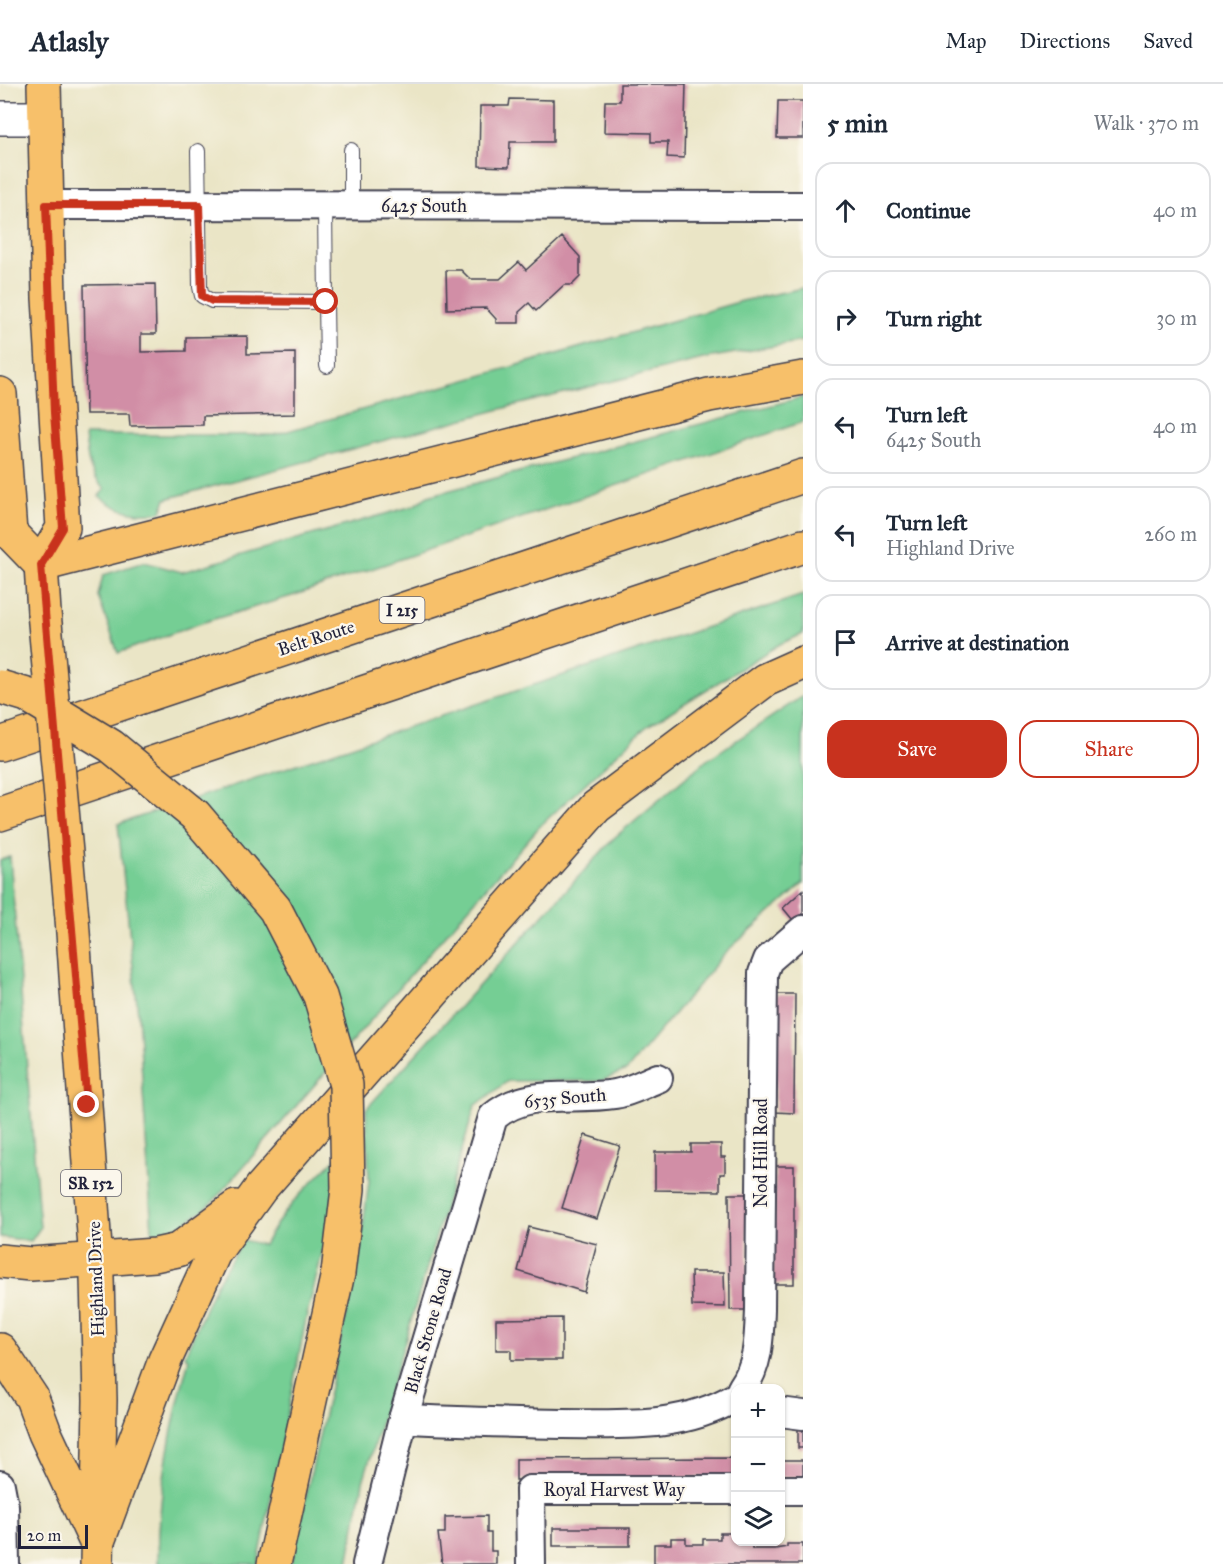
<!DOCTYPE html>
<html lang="en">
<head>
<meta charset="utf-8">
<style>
  :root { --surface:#fff; --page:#f2f2f3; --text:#1f2937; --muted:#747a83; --line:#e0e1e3; --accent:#c8321e }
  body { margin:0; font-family:"IM FELL Great Primer",serif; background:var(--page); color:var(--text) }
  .controls { position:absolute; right:18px; bottom:18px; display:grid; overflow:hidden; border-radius:12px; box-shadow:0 2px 4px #0004 }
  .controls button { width:54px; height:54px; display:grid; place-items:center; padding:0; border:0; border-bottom:2px solid var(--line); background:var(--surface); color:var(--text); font:30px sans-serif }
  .scale { position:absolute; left:18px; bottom:15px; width:70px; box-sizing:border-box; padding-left:6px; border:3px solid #22223b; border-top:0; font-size:16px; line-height:21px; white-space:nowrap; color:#22223b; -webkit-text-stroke:4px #fbf7ec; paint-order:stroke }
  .stop { position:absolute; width:18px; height:18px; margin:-14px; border:4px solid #c8321e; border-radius:50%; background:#fff }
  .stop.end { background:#c8321e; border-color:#fff; box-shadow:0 2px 6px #0008 }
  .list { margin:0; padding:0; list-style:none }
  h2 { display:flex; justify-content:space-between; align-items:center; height:78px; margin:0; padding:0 24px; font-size:26px }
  h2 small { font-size:20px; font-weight:400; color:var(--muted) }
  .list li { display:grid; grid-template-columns:39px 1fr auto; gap:18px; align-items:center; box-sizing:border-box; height:96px; margin:0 12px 12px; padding:0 12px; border:2px solid var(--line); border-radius:18px }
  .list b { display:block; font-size:22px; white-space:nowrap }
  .list p { margin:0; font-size:20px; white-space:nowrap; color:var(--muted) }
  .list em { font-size:20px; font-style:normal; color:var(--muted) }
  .actions { display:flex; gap:12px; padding:18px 24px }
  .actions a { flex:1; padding:14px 0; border:2px solid var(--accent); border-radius:18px; text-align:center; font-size:21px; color:var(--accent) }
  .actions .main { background:var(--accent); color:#fff }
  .icon { flex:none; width:33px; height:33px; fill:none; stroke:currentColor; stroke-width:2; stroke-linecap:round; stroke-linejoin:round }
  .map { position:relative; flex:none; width:803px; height:1480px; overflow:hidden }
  header { display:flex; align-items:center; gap:36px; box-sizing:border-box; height:84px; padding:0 30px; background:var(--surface); border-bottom:2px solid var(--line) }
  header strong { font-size:28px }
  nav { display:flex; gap:33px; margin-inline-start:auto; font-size:21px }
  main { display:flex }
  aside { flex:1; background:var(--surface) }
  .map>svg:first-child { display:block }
  .green { fill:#75ce94; stroke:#4c7868; stroke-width:1.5 }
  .building { fill:#d18ea6 }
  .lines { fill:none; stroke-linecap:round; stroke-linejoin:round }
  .service-casing { stroke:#403f50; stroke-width:16 }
  .minor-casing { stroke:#403f50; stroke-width:32 }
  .tertiary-casing { stroke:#403f50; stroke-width:36 }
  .primary-casing { stroke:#403f50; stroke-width:36 }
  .motorway-casing { stroke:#403f50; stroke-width:36 }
  .service { stroke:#fff; stroke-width:14 }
  .minor { stroke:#fff; stroke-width:28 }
  .tertiary { stroke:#fff; stroke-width:33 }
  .primary { stroke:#f7c06b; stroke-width:33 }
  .motorway { stroke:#f7c06b; stroke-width:33 }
  .primary-bridge-casing { stroke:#403f50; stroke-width:36; stroke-linecap:butt }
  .motorway-bridge-casing { stroke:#403f50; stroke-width:36; stroke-linecap:butt }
  .primary-bridge { stroke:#f7c06b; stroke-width:33 }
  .motorway-bridge { stroke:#f7c06b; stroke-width:33 }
  .route { stroke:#c8321e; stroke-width:8 }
  .labels { text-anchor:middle; stroke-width:4.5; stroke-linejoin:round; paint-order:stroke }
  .shield { fill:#fbf7ec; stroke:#636270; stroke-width:1.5 }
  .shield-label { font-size:16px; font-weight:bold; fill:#22223b }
  .street-label { font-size:18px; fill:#22223b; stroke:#fbf7ec }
</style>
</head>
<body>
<header>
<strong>Atlasly</strong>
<nav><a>Map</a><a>Directions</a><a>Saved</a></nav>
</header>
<main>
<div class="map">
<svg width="803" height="1480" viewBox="0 0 803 1480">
  <rect width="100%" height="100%" fill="#fbf7ec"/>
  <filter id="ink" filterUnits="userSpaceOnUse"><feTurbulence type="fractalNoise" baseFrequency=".0167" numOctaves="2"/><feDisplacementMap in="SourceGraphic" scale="12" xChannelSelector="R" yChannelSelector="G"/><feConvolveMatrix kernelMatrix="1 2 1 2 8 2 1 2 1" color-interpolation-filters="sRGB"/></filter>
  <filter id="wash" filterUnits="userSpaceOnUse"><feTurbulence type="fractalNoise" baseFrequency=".008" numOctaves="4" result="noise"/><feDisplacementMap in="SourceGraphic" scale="24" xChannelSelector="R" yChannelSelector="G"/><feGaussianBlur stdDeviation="1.35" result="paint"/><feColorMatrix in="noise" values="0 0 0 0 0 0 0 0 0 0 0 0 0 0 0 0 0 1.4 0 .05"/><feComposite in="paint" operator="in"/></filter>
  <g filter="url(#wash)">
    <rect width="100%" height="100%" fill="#eae5c6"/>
    <g class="green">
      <path d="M803 204V257L707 274 512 322 166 415 161 428C138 432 117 427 99 412L105 405C88 389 87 374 85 351H274L742 217Z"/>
      <path d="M803 313V338L292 512 201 539 118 569 98 512 103 491 144 478 182 488 413 422 428 412Z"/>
      <path d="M803 511V550L780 560 646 643 540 742 210 1121 167 1151 152 1148 138 930 118 740Z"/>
      <path d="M803 612V800L727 867 627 986 601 997H508L475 1022 363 1398 348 1480H291L359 1172 369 1097 366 1025 614 754 704 678Z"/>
      <path d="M10 773 40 1144 31 1157 0 1153V776Z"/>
      <path d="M336 1074 333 1125 306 1235 258 1480H158C158 1409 170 1344 189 1275L185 1271 215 1202 243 1156 264 1161C282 1126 308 1102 336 1074Z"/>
    </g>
    <g id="blocks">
      <g class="building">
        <path d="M620 0H686L684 74 667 73 668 58H651V49L604 48 605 17H620Z"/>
        <path d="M510 15 553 16V58H510L509 83 479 82 480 22H509Z"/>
        <path d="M778 17H803V54H777Z"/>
        <path d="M562 153 580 173V193L572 201H564L536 227 529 219 519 228V239H496V235L486 224 447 225 446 186H461L470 195H500L519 178 526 186Z"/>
        <path d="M155 200 156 250H141V268L186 267V253L247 252V270L295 269V330L203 332V341L130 342 129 330H86L84 201Z"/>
        <path d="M803 806V836L797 841 783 824Z"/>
        <path d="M776 910H795L794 1029 775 1028Z"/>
        <path d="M585 1051 620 1062 597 1135 562 1124Z"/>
        <path d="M691 1060H721V1073H725V1090H720V1107L655 1106V1068H691Z"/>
        <path d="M775 1082H794V1200H773Z"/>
        <path d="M729 1110H747L748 1226H730Z"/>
        <path d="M529 1143 597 1160 584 1208 518 1187Z"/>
        <path d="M691 1188H724L725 1223 692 1222Z"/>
        <path d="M562 1234V1276H511V1266H496V1235Z"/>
        <rect x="798" y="1344" width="5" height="20"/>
        <path d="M736 1374V1393L516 1396V1375Z"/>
        <rect x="780" y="1376" width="23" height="17"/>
        <path d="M487 1432V1449H491V1467H496V1480H442L438 1449H445V1433Z"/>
        <rect x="553" y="1444" width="77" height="18"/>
        <path d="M720 1449H735L736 1458H752V1465H775L787 1463V1460H803V1480H654V1460H671V1454H686V1460H703V1455H720Z"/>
      </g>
    </g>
  </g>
  <g filter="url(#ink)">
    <use href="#blocks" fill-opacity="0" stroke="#403f50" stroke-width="1.5"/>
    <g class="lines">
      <g class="service-casing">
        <g id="service">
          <path d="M351 66V122"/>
          <path d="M198 67 200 203 202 212 212 217 326 218 325 122"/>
          <path d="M326 218 327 282"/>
        </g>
      </g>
      <g class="minor-casing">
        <g id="minor">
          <path d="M46 121 803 122"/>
          <path d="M742 1304C759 1281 759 1253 760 1225L763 889 768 876 803 846"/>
          <path d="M780 1328 803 1331"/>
          <path d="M403 1335C456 1337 509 1339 563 1340 622 1340 682 1345 736 1313"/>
          <path d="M0 1401 4 1422 5 1480"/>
          <path d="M780 1406H803"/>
          <path d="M367 1480 403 1335 493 1033C528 1003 572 1017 615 1010 629 1008 645 999 658 994"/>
          <path d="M531 1480 530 1406H736"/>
        </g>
      </g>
      <g class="tertiary-casing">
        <path id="tertiary" d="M0 34H44"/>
      </g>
      <g class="primary-casing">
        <g id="primary">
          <path d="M44 0 49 214 63 444 41 481 44 528"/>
          <path d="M0 310 10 449 41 481"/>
          <path d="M72 834 97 1193 100 1316 97 1480"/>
        </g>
      </g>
      <g class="motorway-casing">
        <g id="motorway">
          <path d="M41 481 709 311 803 294"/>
          <path d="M0 660 803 392"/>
          <path d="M0 730 803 462"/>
          <path d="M0 1177 31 1180 155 1171 178 1166 236 1123"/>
          <path d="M0 1266 32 1314 45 1349 97 1460"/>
          <path d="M97 1460 165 1276 214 1169 261 1104 596 723 765 596 803 579"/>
          <path d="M274 1480 338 1189"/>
        </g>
      </g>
      <use href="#service" class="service"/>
      <use href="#minor" class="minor"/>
      <use href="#tertiary" class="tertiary"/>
      <use href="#primary" class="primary"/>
      <use href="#motorway" class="motorway"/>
      <g class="primary-bridge-casing">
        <path id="primary-bridge" d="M44 528 72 834"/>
      </g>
      <g class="motorway-bridge-casing">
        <path id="motorway-bridge" d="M0 603 27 611 111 662 195 731 275 825 320 912 346 1001 348 1105 338 1189"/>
      </g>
      <use href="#primary-bridge" class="primary-bridge"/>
      <use href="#motorway-bridge" class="motorway-bridge"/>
    </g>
  </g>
  <g class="lines" filter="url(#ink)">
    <path class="route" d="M87 1021 41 481 63 444 54 329 46 121H199L202 212 212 217 326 218"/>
  </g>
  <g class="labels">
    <g class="shield">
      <rect x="379.5" y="513" width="45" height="26" rx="4.5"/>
      <rect x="61" y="1086" width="60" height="26" rx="4.5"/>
    </g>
    <g class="shield-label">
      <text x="402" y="532">I 215</text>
      <text x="91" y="1105">SR 152</text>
    </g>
    <g class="street-label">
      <text x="424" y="128">6425 South</text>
      <text transform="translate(316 554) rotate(-18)" y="6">Belt Route</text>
      <text transform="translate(565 1014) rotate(-5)" y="6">6535 South</text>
      <text transform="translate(761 1069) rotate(-90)" y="6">Nod Hill Road</text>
      <text transform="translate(96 1195) rotate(-92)" y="6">Highland Drive</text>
      <text transform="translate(428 1247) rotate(-74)" y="6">Black Stone Road</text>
      <text x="614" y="1412">Royal Harvest Way</text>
    </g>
  </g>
</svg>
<div class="controls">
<button>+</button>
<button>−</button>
<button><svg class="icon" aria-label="layers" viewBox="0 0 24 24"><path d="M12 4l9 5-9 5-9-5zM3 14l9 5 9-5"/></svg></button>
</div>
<div class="scale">20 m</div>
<div class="stop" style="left:326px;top:218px"></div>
<div class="stop end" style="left:87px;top:1021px"></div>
</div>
<aside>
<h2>5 min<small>Walk · 370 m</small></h2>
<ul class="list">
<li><svg class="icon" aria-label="ahead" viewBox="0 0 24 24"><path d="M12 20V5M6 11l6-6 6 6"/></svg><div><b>Continue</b></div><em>40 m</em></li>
<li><svg class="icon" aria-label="right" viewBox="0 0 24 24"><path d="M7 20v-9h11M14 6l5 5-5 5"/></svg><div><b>Turn right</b></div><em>30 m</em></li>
<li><svg class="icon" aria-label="left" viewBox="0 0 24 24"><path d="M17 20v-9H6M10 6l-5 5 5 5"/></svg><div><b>Turn left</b><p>6425 South</p></div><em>40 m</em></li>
<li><svg class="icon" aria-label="left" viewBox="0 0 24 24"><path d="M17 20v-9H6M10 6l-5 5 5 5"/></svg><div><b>Turn left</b><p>Highland Drive</p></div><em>260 m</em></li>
<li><svg class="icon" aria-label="arrive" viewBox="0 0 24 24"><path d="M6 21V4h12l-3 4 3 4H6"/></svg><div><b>Arrive at destination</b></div></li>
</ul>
<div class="actions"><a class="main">Save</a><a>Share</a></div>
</aside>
</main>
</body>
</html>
